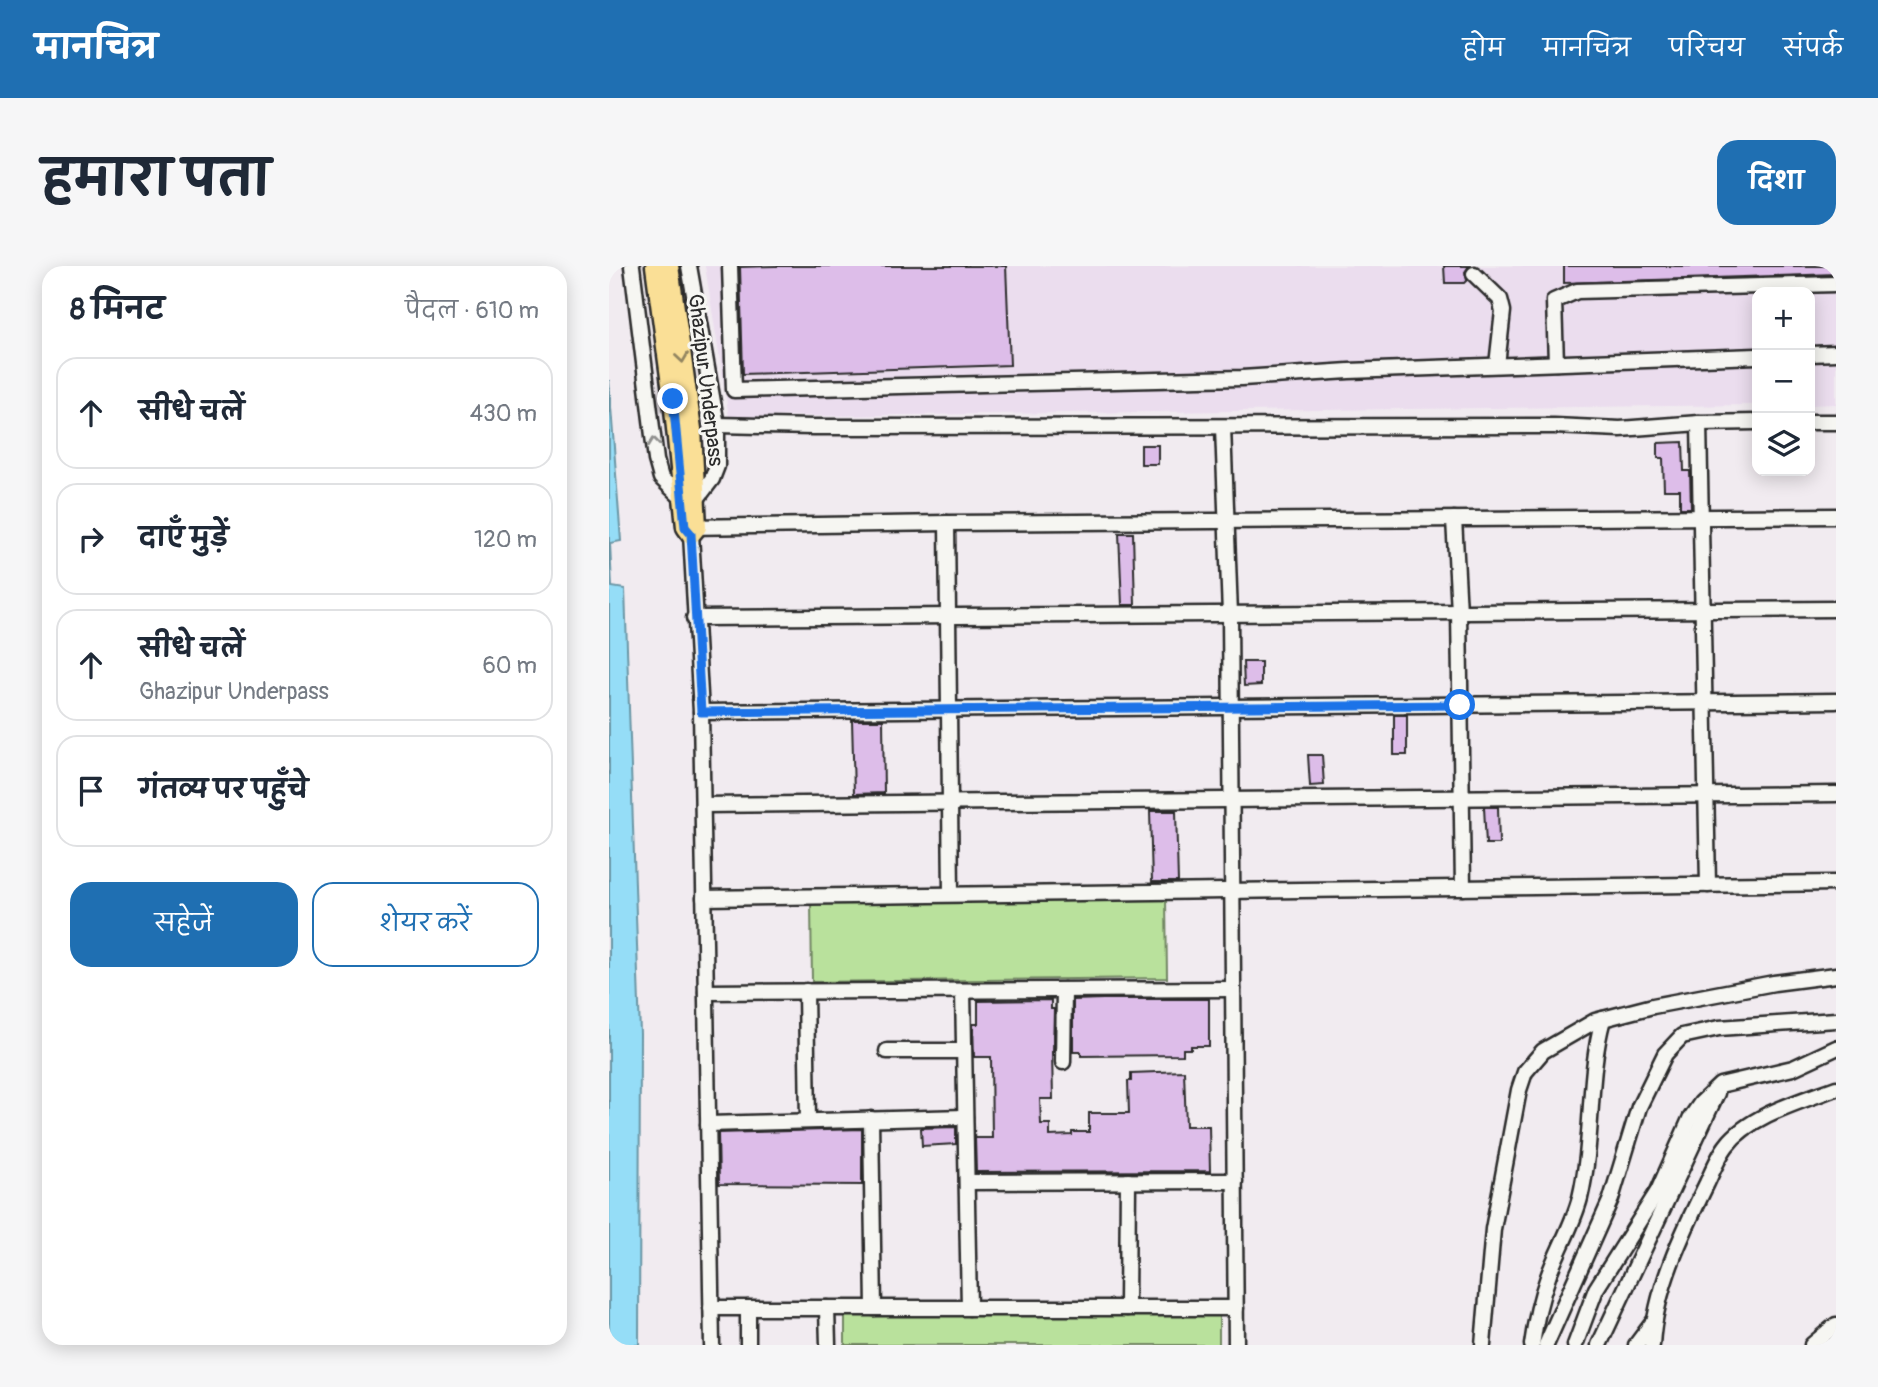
<!DOCTYPE html>
<html lang="hi">
<head>
<meta charset="utf-8">
<style>
  :root { --surface:#fff; --page:#f6f6f7; --text:#1f2937; --muted:#747a83; --line:#e0e1e3; --accent:#1f6fb2 }
  body { margin:0; font-family:Pangolin,"Playpen Sans Deva",sans-serif; background:var(--page); color:var(--text) }
  .controls { position:absolute; right:21px; top:21px; display:grid; overflow:hidden; border-radius:14px; box-shadow:0 4px 18px #0003 }
  .controls button { width:63px; height:63px; display:grid; place-items:center; padding:0; border:0; border-bottom:2px solid var(--line); background:var(--surface); color:var(--text); font:35px sans-serif }
  .stop { position:absolute; width:21px; height:21px; margin:-16px; border:5px solid #1a73e8; border-radius:50%; background:#fff }
  .stop.end { background:#1a73e8; border-color:#fff; box-shadow:0 2px 7px #0008 }
  .list { margin:0; padding:0; list-style:none }
  h2 { display:flex; justify-content:space-between; align-items:center; height:91px; margin:0; padding:0 28px; font-size:30px }
  h2 small { font-size:23px; font-weight:400; color:var(--muted) }
  .list li { display:grid; grid-template-columns:46px 1fr auto; gap:21px; align-items:center; box-sizing:border-box; height:112px; margin:0 14px 14px; padding:0 14px; border:2px solid var(--line); border-radius:21px }
  .list b { display:block; font-size:26px; white-space:nowrap }
  .list p { margin:0; font-size:23px; white-space:nowrap; color:var(--muted) }
  .list em { font-size:23px; font-style:normal; color:var(--muted) }
  .actions { display:flex; gap:14px; padding:21px 28px }
  .actions a { flex:1; padding:16px 0; border:2px solid var(--accent); border-radius:21px; text-align:center; font-size:24px; color:var(--accent) }
  .actions .main { background:var(--accent); color:#fff }
  .icon { flex:none; width:38px; height:38px; fill:none; stroke:currentColor; stroke-width:2; stroke-linecap:round; stroke-linejoin:round }
  .map { position:relative; flex:none; width:1227px; height:1079px; overflow:hidden; border-radius:21px }
  header { display:flex; align-items:center; gap:42px; box-sizing:border-box; height:98px; padding:0 35px; background:var(--accent); color:#fff }
  header strong { font-size:33px }
  nav { display:flex; gap:38px; margin-inline-start:auto; font-size:24px }
  .intro { display:flex; align-items:center; justify-content:space-between; box-sizing:border-box; height:168px; padding:0 42px }
  h1 { margin:0; font-size:49px }
  .button { padding:18px 32px; border-radius:21px; background:var(--accent); color:#fff; font-size:24px; font-weight:700 }
  main { display:flex; gap:42px; padding:0 42px }
  aside { flex:1; background:var(--surface); border-radius:21px; box-shadow:0 4px 18px #0003 }
  .map>svg:first-child { display:block }
  .built { fill:#ebddee }
  .green { fill:#b9e19c; stroke:#728664; stroke-width:2 }
  .water { fill:#95ddf7; stroke:#6b96a5; stroke-width:2 }
  .building { fill:#ddbde9; stroke:#2b2b2b; stroke-width:2 }
  .lines { fill:none; stroke-linecap:round; stroke-linejoin:round }
  .minor-casing { stroke:#2b2b2b; stroke-width:19 }
  .major-casing { stroke:#2b2b2b; stroke-width:23 }
  .minor { stroke:#f6f6f2; stroke-width:14 }
  .major { stroke:#fadf96; stroke-width:18 }
  .oneway { stroke:#928560 }
  .oneway2 { stroke:#90908e }
  .route { stroke:#1a73e8; stroke-width:9 }
  .labels { text-anchor:middle; stroke-width:6; stroke-linejoin:round; paint-order:stroke }
  .street-label { font-size:21px; fill:#2b2b2b; stroke:#f6f6f2 }
</style>
</head>
<body>
<header>
<strong>मानचित्र</strong>
<nav><a>होम</a><a>मानचित्र</a><a>परिचय</a><a>संपर्क</a></nav>
</header>
<div class="intro"><h1>हमारा पता</h1><a class="button">दिशा</a></div>
<main>
<aside>
<h2>8 मिनट<small>पैदल · 610 m</small></h2>
<ul class="list">
<li><svg class="icon" aria-label="ahead" viewBox="0 0 24 24"><path d="M12 20V5M6 11l6-6 6 6"/></svg><div><b>सीधे चलें</b></div><em>430 m</em></li>
<li><svg class="icon" aria-label="right" viewBox="0 0 24 24"><path d="M7 20v-9h11M14 6l5 5-5 5"/></svg><div><b>दाएँ मुड़ें</b></div><em>120 m</em></li>
<li><svg class="icon" aria-label="ahead" viewBox="0 0 24 24"><path d="M12 20V5M6 11l6-6 6 6"/></svg><div><b>सीधे चलें</b><p>Ghazipur Underpass</p></div><em>60 m</em></li>
<li><svg class="icon" aria-label="arrive" viewBox="0 0 24 24"><path d="M6 21V4h12l-3 4 3 4H6"/></svg><div><b>गंतव्य पर पहुँचे</b></div></li>
</ul>
<div class="actions"><a class="main">सहेजें</a><a>शेयर करें</a></div>
</aside>
<div class="map">
<svg width="1227" height="1079" viewBox="0 0 1227 1079">
  <rect width="100%" height="100%" fill="#f1ebf0"/>
  <filter id="ink" filterUnits="userSpaceOnUse"><feTurbulence type="fractalNoise" baseFrequency=".0143" numOctaves="2"/><feDisplacementMap in="SourceGraphic" scale="14" xChannelSelector="R" yChannelSelector="G"/><feConvolveMatrix kernelMatrix="1 2 1 2 8 2 1 2 1" color-interpolation-filters="sRGB"/></filter>
  <g filter="url(#ink)">
    <path class="built" d="M96 0H1227V138L1201 139V26H1148V139L120 151Z"/>
    <g class="green">
      <path d="M557 633 558 712 203 716 202 636Z"/>
      <path d="M610 1046V1079H236V1047Z"/>
    </g>
    <path class="water" d="M0 114 12 275 1 277 3 321 16 323 31 768 30 1079H0Z"/>
    <g class="building">
      <path d="M166 0H397L401 99 134 108 131 1Z"/>
      <path d="M835 0H860L856 6 858 14 855 17H836Z"/>
      <path d="M955 0H1227V8L955 17Z"/>
      <path d="M1074 176 1075 205H1081L1082 242H1071V224H1055L1054 192H1049V177Z"/>
      <rect x="532" y="179" width="17" height="19"/>
      <path d="M510 267H524L526 339H513Z"/>
      <path d="M634 396H652V419L635 420Z"/>
      <rect x="785" y="449" width="13" height="40"/>
      <path d="M243 454H274L275 527 245 528Z"/>
      <path d="M699 489H713L715 519 701 520Z"/>
      <path d="M875 541H889L890 578H877Z"/>
      <path d="M541 545H567L569 616H543Z"/>
      <path d="M494 733H600V780H582V783H574V789L472 790V786H464V734Z"/>
      <path d="M442 734V743H445L444 786H443L444 833H431L432 858H441V870L463 869V866H480V847H520L519 815H522V807L575 805 577 860H600L601 905 367 906 366 872H383L382 791H365L364 758H369V735Z"/>
      <path d="M347 861V878L313 880 312 862Z"/>
      <path d="M253 863V919L110 918 109 867Z"/>
    </g>
    <g class="lines">
      <g class="minor-casing">
        <g id="minor">
          <path d="M23 0 47 194 52 212 74 233"/>
          <path d="M80 0 108 159V200L103 213 87 234"/>
          <path d="M121 0 125 124 633 112 740 105 1148 90"/>
          <path d="M865 8 891 33 894 45 888 99"/>
          <path d="M1201 88 1227 87"/>
          <path d="M947 97 945 35 968 25 1227 18"/>
          <path d="M1201 156H1227"/>
          <path d="M1090 157 1099 619"/>
          <path d="M108 159 204 161 945 160 1011 163 1090 157 1148 156"/>
          <path d="M614 161 621 348 627 1079"/>
          <path d="M845 253 850 346 854 622"/>
          <path d="M338 257 342 628"/>
          <path d="M78 261 338 257 1227 250"/>
          <path d="M82 268 92 446 103 1079"/>
          <path d="M85 352 1227 343"/>
          <path d="M92 446 1227 435"/>
          <path d="M94 539 1227 528"/>
          <path d="M95 632 1227 617"/>
          <path d="M197 725 199 855"/>
          <path d="M354 725 360 1042"/>
          <path d="M97 726 624 723"/>
          <path d="M278 785H355"/>
          <path d="M454 796 455 724"/>
          <path d="M262 853 265 1042"/>
          <path d="M99 858 356 851"/>
          <path d="M358 916 626 915"/>
          <path d="M102 1042H627"/>
          <path d="M139 1042V1079"/>
          <path d="M218 1042 219 1079"/>
          <path d="M518 1042 519 915"/>
          <path d="M874 1079 884 963 910 824 916 806 934 785 986 755 1044 740 1165 717 1227 709"/>
          <path d="M923 1079C926 1057 931 1033 939 1011 948 985 964 959 971 932 985 874 978 811 994 753"/>
          <path d="M937 1079 1002 933 1030 841 1056 788 1073 770 1110 762 1227 754"/>
          <path d="M966 1079 987 1023 1049 925 1081 853 1092 837 1111 819 1184 802 1227 782"/>
          <path d="M990 1079 1108 827"/>
          <path d="M1027 1079 1045 1055"/>
          <path d="M1043 1079C1046 1023 1074 966 1098 917 1104 904 1110 889 1118 879 1141 849 1193 835 1227 822"/>
          <path d="M1203 1079 1227 1059"/>
        </g>
      </g>
      <g class="major-casing">
        <path id="major" d="M46 0 64 133 77 261 82 268 88 261 83 163 60 0"/>
      </g>
      <use href="#minor" class="minor"/>
      <use href="#major" class="major"/>
    </g>
    <defs><path id="oneway-chevron" d="M-2-3.5L2.5 0L-2 3.5" fill="none" stroke-width="1.6" stroke-linecap="round" stroke-linejoin="round" transform="scale(1.75)"/></defs>
    <use class="oneway" href="#oneway-chevron" transform="translate(73 92) rotate(82)"/>
    <use class="oneway2" href="#oneway-chevron" transform="translate(45 176) rotate(-97)"/>
  </g>
  <g class="lines" filter="url(#ink)">
    <path class="route" d="M64 133 76 261 82 268 92 446 851 439"/>
  </g>
  <g class="labels">
    <g class="street-label">
      <text transform="translate(97 114) rotate(83)" y="7">Ghazipur Underpass</text>
    </g>
  </g>
</svg>
<div class="controls">
<button>+</button>
<button>−</button>
<button><svg class="icon" aria-label="layers" viewBox="0 0 24 24"><path d="M12 4l9 5-9 5-9-5zM3 14l9 5 9-5"/></svg></button>
</div>
<div class="stop" style="left:851px;top:439px"></div>
<div class="stop end" style="left:64px;top:133px"></div>
</div>
</main>
</body>
</html>
